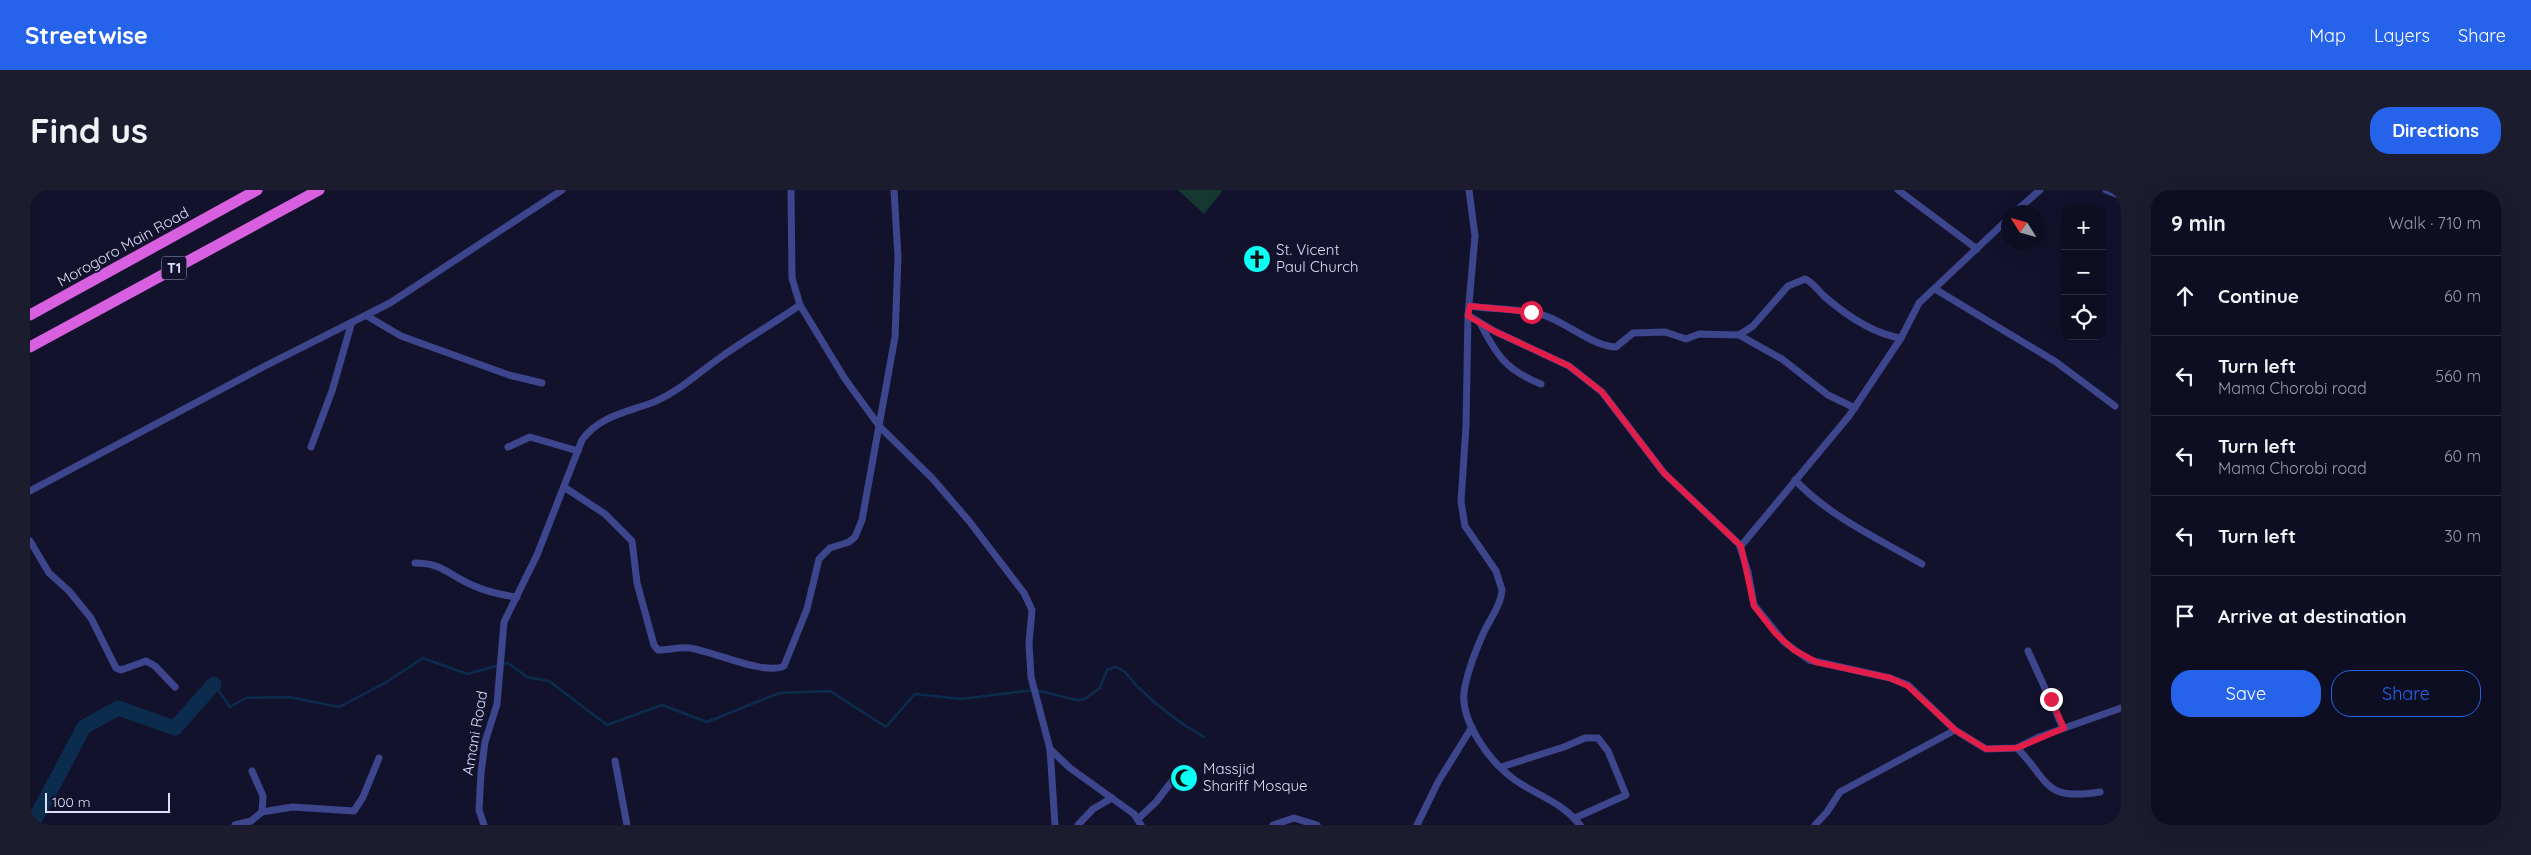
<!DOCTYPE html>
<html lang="en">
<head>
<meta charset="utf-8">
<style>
  :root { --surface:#0e0e22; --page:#1c1c2f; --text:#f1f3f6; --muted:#9b9ca5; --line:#2e2e40; --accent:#2563eb }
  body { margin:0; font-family:Quicksand,sans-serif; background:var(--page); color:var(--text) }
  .controls { position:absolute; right:15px; top:15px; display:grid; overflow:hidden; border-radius:10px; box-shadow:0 5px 20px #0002 }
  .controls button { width:45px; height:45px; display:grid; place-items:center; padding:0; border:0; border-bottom:1px solid var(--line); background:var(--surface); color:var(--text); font:25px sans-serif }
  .compass { position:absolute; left:1971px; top:15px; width:45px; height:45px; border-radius:50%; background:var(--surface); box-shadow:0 5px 20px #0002; rotate:307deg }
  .scale { position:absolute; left:15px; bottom:12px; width:125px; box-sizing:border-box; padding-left:5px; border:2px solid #dedfff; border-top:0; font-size:14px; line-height:18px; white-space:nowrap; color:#dedfff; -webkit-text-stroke:4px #13122d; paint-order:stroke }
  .stop { position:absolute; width:15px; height:15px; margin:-11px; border:4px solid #e11d48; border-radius:50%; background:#fff }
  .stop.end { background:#e11d48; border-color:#fff; box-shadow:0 1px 5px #0008 }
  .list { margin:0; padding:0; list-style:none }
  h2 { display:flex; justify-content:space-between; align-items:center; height:65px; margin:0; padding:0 20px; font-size:21px }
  h2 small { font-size:16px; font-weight:400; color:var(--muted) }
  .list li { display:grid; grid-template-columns:32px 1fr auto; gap:15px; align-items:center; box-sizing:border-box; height:80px; padding:0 20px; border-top:1px solid var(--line) }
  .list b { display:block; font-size:19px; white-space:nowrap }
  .list p { margin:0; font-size:16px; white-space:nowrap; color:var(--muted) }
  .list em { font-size:16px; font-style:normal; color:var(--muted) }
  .actions { display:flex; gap:10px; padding:15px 20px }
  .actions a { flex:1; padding:11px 0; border:1px solid var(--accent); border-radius:20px; text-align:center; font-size:18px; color:var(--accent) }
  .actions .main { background:var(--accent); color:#fff }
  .icon { flex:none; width:28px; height:28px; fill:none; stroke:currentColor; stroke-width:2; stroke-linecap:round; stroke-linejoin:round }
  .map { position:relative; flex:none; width:2091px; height:635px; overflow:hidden; border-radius:20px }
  header { display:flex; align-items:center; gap:30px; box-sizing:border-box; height:70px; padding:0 25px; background:var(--accent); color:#fff }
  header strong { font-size:24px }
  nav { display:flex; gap:28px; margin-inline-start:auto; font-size:18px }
  .intro { display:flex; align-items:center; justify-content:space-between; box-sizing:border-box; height:120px; padding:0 30px }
  h1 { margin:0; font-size:35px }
  .button { padding:12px 22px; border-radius:20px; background:var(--accent); color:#fff; font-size:18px; font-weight:700 }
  main { display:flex; gap:30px; padding:0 30px }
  aside { flex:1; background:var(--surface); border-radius:20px; box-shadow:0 5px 20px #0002 }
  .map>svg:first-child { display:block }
  .green { fill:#153831 }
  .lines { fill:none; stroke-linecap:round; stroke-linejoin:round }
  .stream { stroke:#0b2c4d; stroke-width:2.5 }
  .river { stroke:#0b2c4d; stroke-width:15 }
  .minor { stroke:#3d458d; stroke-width:7 }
  .trunk { stroke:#d85fe0; stroke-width:11 }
  .route { stroke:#e11d48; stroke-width:6 }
  .labels { text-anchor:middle; stroke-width:4; stroke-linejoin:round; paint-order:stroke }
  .shield { fill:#13122d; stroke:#a1a2c0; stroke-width:1 }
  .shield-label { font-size:14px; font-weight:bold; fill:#dedfff }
  .street-label { font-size:15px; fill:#dedfff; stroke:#13122d }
  .poi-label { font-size:15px; fill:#dedfff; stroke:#13122d; text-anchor:start }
</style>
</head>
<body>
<header>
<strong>Streetwise</strong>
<nav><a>Map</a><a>Layers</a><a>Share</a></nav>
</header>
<div class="intro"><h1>Find us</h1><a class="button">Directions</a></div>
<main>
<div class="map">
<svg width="2091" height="635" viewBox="0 0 2091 635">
  <rect width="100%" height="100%" fill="#13122d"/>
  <path class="green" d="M1148 0H1193L1174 24Z"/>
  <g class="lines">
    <path class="stream" d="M184 494 200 517 216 508 259 507 309 517 355 493 393 468 437 484 478 473 497 487 519 491 577 535 632 515 677 532 749 503 800 501 856 537 885 504 932 509 1005 500 1047 510 1055 509 1070 498 1077 480 1085 477C1096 479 1100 490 1108 497 1128 517 1149 533 1174 547"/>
    <path class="river" d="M2 635 54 537 88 518 145 538 184 494"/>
    <g class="minor">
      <path d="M761 0 762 88 770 115 815 189 850 237 902 288 939 331 994 403 1002 420 999 453 1001 487 1020 559 1040 578 1104 624 1111 635"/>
      <path d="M1439 0 1445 46 1438 125 1436 236 1431 312 1435 336 1466 381 1472 400C1471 415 1460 429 1454 442 1446 459 1439 478 1435 496 1427 529 1460 572 1485 590 1508 606 1532 612 1550 635"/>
      <path d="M1868 0 1947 59"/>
      <path d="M2076 0 2091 6"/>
      <path d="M1985 22 2010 0"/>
      <path d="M1905 99 2026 172 2085 216"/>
      <path d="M1440 116C1465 120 1492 118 1516 126 1538 134 1565 157 1586 157L1603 143 1635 142 1656 149 1669 144 1709 145 1723 136 1758 96 1775 89C1784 93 1788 101 1795 107 1816 125 1843 144 1871 148"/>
      <path d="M1438 125 1464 141 1539 176 1572 202 1634 283 1709 354 1718 382 1724 415 1754 452 1779 470 1860 488 1878 495 1925 540 1956 559 1987 558 2009 547 2091 518"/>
      <path d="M337 126 371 146 479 185 512 193"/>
      <path d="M1450 133C1467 166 1476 180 1511 194"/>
      <path d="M1709 145 1752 169 1798 205 1825 218"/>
      <path d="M281 257 302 201 321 135"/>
      <path d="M478 257 500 247 548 261"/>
      <path d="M1765 290C1800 327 1849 349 1892 374"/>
      <path d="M534 297 575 324 602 351 607 393 624 455 628 460C638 460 648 457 659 458 680 460 735 486 754 476L777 419 789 369 800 358 819 352 825 347 832 330 865 147 868 67 864 0"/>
      <path d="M0 301 235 176 360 113 532 0"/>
      <path d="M0 351 19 383 39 401 61 428 86 478 91 480 116 471 125 476 145 497"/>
      <path d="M1711 356 1819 226 1871 148 1889 113 1978 29"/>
      <path d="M385 373C413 373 418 385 442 395 457 402 471 405 487 407"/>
      <path d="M1998 461 2033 538"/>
      <path d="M1987 558C2020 591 2012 611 2070 602"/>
      <path d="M1020 559 1025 635"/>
      <path d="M585 571 597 635"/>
      <path d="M1471 577 1534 557 1555 548H1568L1578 561 1596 605 1545 628"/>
      <path d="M232 622 262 617 324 621 333 607 349 568"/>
      <path d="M1108 629 1126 612 1143 590"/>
      <path d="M205 635 221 631 232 622 233 606 222 581"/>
      <path d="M454 635 449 620 451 583 455 552 467 514 474 432 507 365 552 250C569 226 598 222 624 212 650 201 668 183 691 167 716 149 744 133 770 115"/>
      <path d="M1048 635 1063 619 1082 608"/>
      <path d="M1243 635 1264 628 1287 635"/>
      <path d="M1387 635 1408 592 1442 537"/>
      <path d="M1785 635 1797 622 1810 602 1925 540"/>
    </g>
    <g class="trunk">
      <path d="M0 125 227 0"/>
      <path d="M0 157 289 0"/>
    </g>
  </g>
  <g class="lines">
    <path class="route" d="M1501 122 1440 116 1438 126 1464 141 1539 176 1572 202 1634 283 1711 356 1724 416 1745 443 1764 460 1786 472 1860 488 1878 496 1925 540 1956 559 1987 558 2034 538 2021 509"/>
  </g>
  <defs>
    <g id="church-disc" transform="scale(1.4375)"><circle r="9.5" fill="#0afff5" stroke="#13122d"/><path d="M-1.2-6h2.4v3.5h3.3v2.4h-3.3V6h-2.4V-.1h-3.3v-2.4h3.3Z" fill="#111"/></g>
    <g id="mosque-disc" transform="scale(1.4375)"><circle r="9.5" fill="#0afff5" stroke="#13122d"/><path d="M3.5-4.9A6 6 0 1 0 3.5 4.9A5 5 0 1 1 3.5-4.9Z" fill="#111"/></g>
  </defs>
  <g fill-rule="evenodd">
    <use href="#church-disc" x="1227" y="69"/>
    <use href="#mosque-disc" x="1154" y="588"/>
  </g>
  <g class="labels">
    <rect class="shield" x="131.5" y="66.5" width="25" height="23" rx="4"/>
    <g class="shield-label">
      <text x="144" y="83">T1</text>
    </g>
    <g class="street-label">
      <text transform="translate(93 57) rotate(-29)" y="5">Morogoro Main Road</text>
      <text transform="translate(445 543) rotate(-80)" y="5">Amani Road</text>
    </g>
    <g class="poi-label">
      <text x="1246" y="65">St. Vicent<tspan x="1246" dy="17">Paul Church</tspan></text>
      <text x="1173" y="584">Massjid<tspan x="1173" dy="17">Shariff Mosque</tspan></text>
    </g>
  </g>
</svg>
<div class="controls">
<button>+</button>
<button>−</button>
<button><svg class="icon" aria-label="locate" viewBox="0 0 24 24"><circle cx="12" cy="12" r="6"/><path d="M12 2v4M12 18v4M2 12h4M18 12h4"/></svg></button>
</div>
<svg class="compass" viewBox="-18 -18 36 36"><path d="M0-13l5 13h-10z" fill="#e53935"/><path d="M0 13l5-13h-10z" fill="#9b9ca5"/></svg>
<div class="scale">100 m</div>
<div class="stop" style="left:1501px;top:122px"></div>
<div class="stop end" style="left:2021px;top:509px"></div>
</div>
<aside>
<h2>9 min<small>Walk · 710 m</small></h2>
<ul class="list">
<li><svg class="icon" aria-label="ahead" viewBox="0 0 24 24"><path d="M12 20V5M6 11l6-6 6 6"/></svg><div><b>Continue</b></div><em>60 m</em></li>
<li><svg class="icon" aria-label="left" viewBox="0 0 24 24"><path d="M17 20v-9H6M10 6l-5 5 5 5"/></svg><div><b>Turn left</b><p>Mama Chorobi road</p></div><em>560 m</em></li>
<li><svg class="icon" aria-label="left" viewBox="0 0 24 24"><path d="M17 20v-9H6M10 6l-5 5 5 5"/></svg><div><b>Turn left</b><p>Mama Chorobi road</p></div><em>60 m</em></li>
<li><svg class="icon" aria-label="left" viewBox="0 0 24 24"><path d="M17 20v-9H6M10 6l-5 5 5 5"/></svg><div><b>Turn left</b></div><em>30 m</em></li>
<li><svg class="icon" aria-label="arrive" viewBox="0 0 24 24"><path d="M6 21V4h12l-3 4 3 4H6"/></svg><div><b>Arrive at destination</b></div></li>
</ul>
<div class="actions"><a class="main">Save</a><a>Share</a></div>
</aside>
</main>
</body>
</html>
